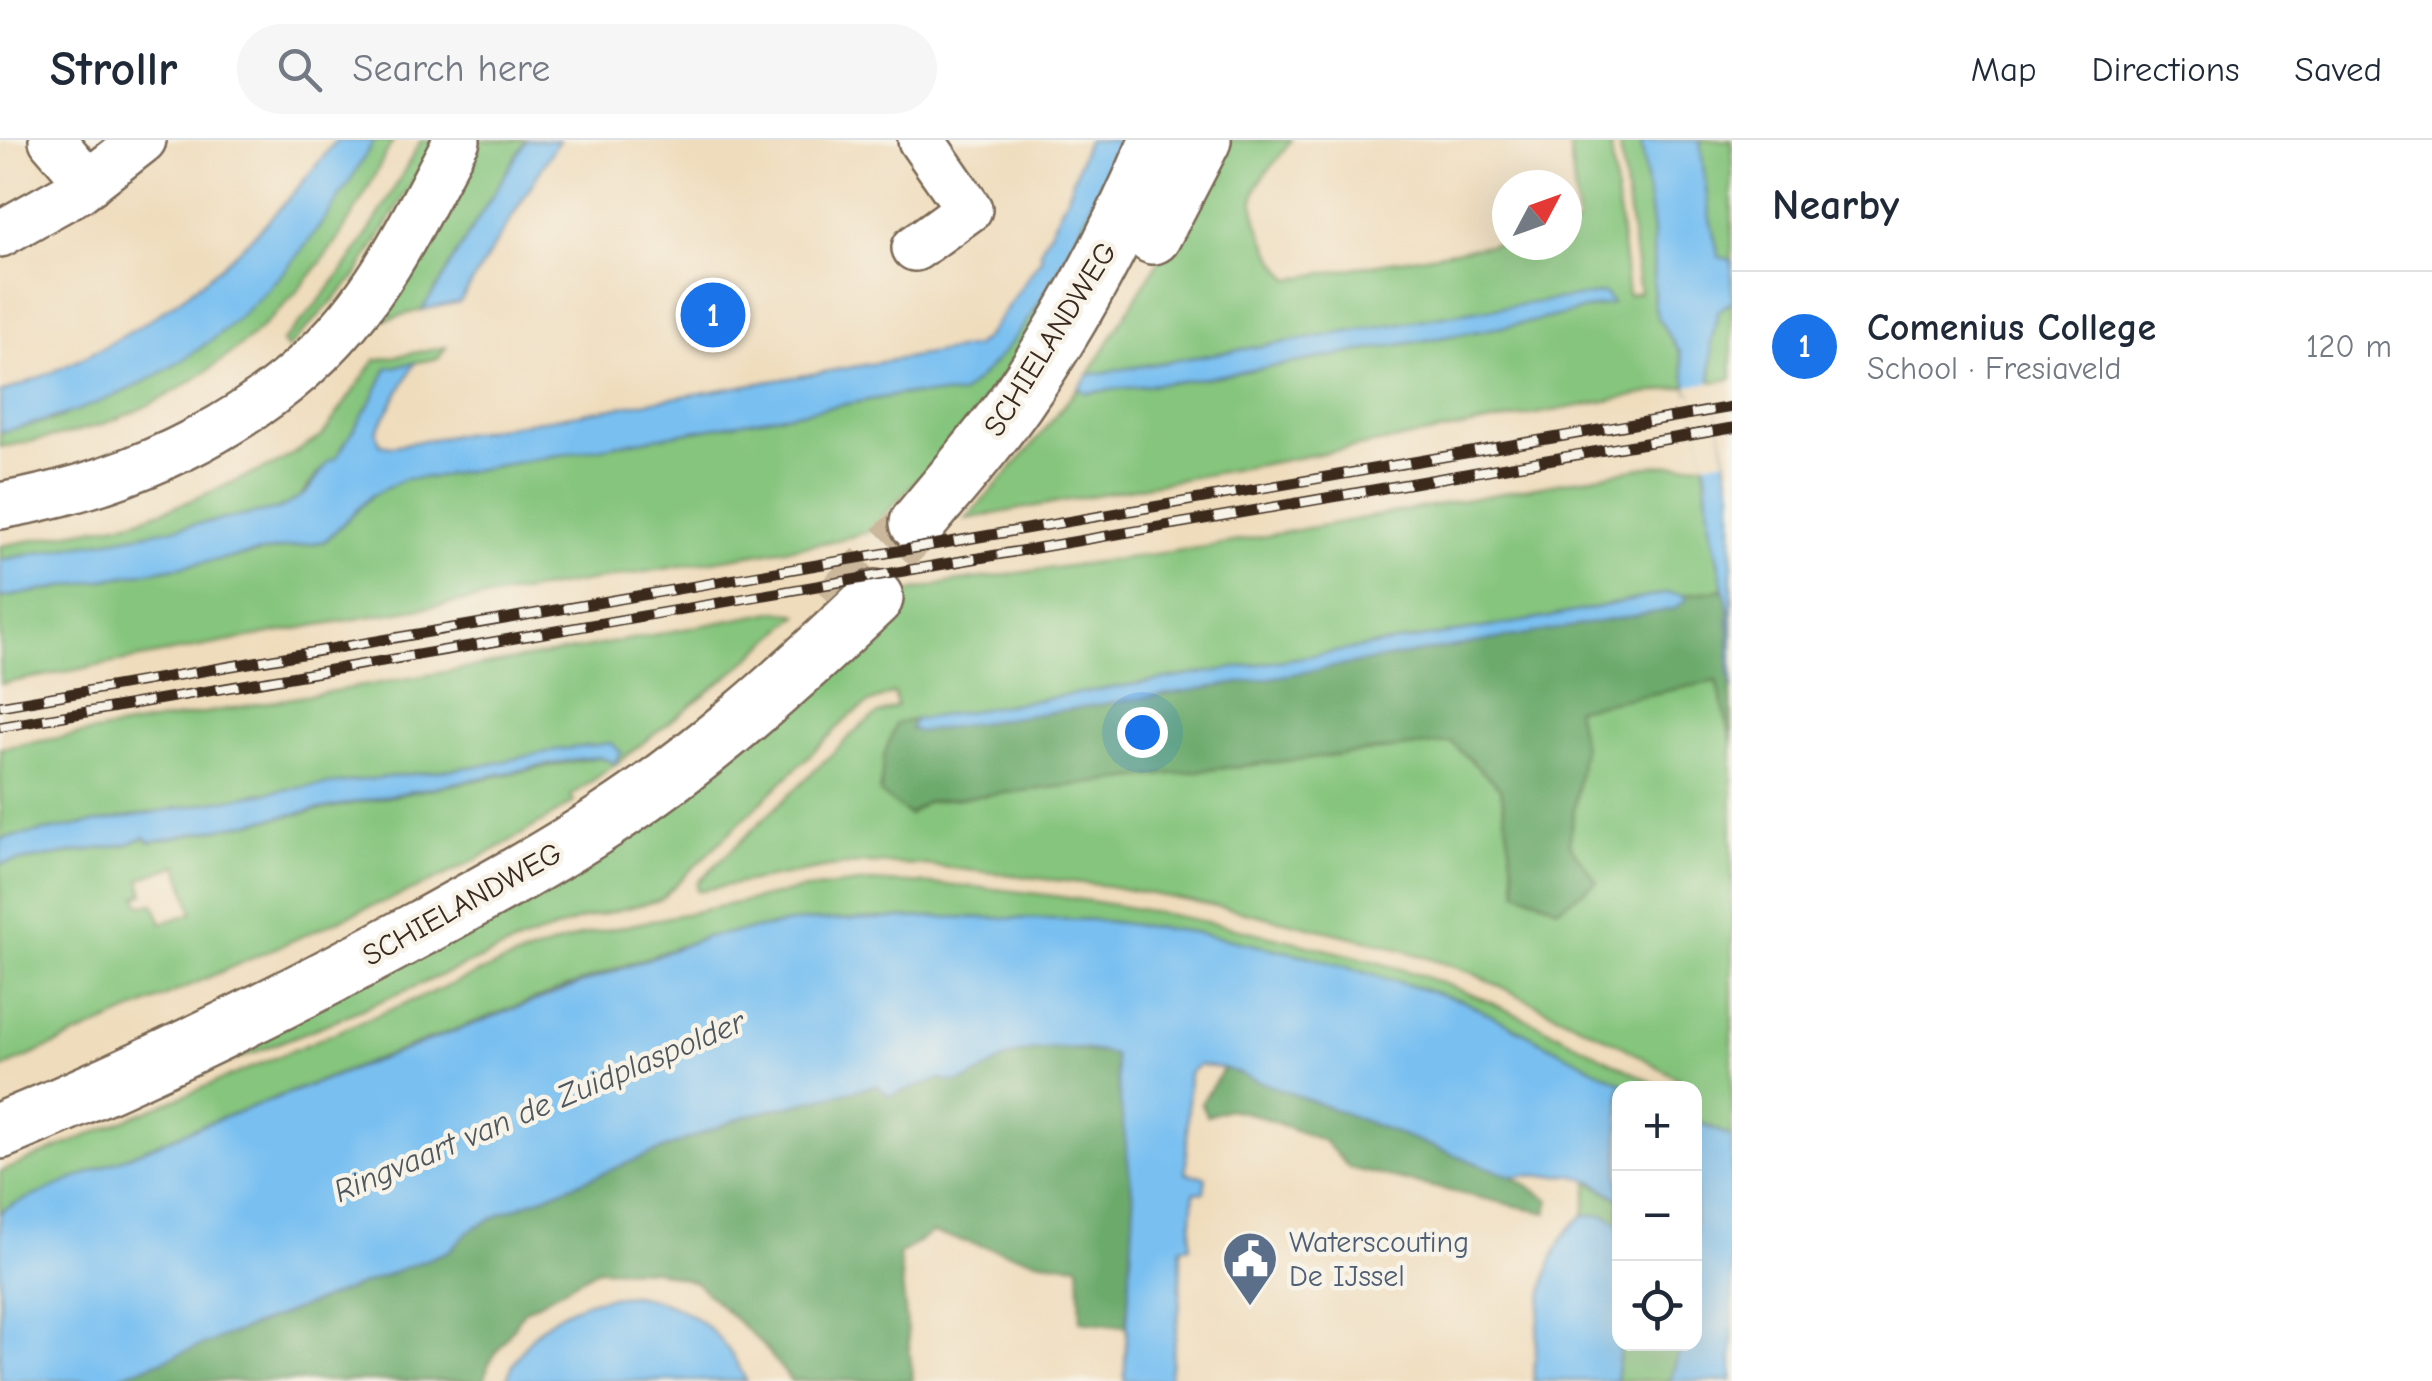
<!DOCTYPE html>
<html lang="en">
<head>
<meta charset="utf-8">
<style>
  :root { --surface:#fff; --page:#f6f6f7; --text:#1f2937; --muted:#747a83; --line:#e0e1e3; --accent:#1a73e8 }
  body { margin:0; font-family:"Comic Neue",sans-serif; background:var(--page); color:var(--text) }
  .controls { position:absolute; right:30px; bottom:30px; display:grid; overflow:hidden; border-radius:20px; box-shadow:0 10px 40px #0002 }
  .controls button { width:90px; height:90px; display:grid; place-items:center; padding:0; border:0; border-bottom:2px solid var(--line); background:var(--surface); color:var(--text); font:50px sans-serif }
  .compass { position:absolute; left:1492px; top:30px; width:90px; height:90px; border-radius:50%; background:var(--surface); box-shadow:0 10px 40px #0002; rotate:49deg }
  .you { position:absolute; left:1142px; top:592px; width:35px; height:35px; margin:-25px; border:8px solid #fff; border-radius:50%; background:#1a73e8; box-shadow:0 0 0 15px #1a73e833 }
  .badge { display:grid; place-items:center; width:65px; height:65px; border-radius:50%; background:var(--accent); color:#fff; font-size:32px; font-weight:700 }
  .pin { position:absolute; translate:-50% -50%; border:5px solid #fff; box-shadow:0 2px 10px #0006 }
  .list { margin:0; padding:0; list-style:none }
  h2 { display:flex; justify-content:space-between; align-items:center; height:130px; margin:0; padding:0 40px; font-size:42px }
  h2 small { font-size:32px; font-weight:400; color:var(--muted) }
  .list li { display:grid; grid-template-columns:65px 1fr auto; gap:30px; align-items:center; box-sizing:border-box; height:150px; padding:0 40px; border-top:2px solid var(--line) }
  .list b { display:block; font-size:38px; white-space:nowrap }
  .list p { margin:0; font-size:32px; white-space:nowrap; color:var(--muted) }
  .list em { font-size:32px; font-style:normal; color:var(--muted) }
  .icon { flex:none; width:55px; height:55px; fill:none; stroke:currentColor; stroke-width:2; stroke-linecap:round; stroke-linejoin:round }
  .map { position:relative; flex:none; width:1732px; height:1241px; overflow:hidden }
  header { display:flex; align-items:center; gap:60px; box-sizing:border-box; height:140px; padding:0 50px; background:var(--surface); border-bottom:2px solid var(--line) }
  header strong { font-size:48px }
  nav { display:flex; gap:55px; margin-inline-start:auto; font-size:35px }
  .search { width:700px; height:90px; background:var(--page); display:flex; align-items:center; gap:25px; box-sizing:border-box; padding:0 35px; border-radius:55px; color:var(--muted); font-size:38px }
  main { display:flex }
  aside { flex:1; background:var(--surface) }
  .map>svg:first-child { display:block }
  .green { fill:#85c57d; stroke:#60784e; stroke-width:2.5; fill-rule:evenodd }
  .forest { fill:#6caa6c; stroke:#546a45; stroke-width:2.5 }
  .water { fill:#79c0f1; stroke:#5a7588; stroke-width:2.5 }
  .pier { fill:#efdcbc }
  .lines { fill:none; stroke-linecap:round; stroke-linejoin:round }
  .major-tunnel { stroke:#cbb89c; stroke-width:55; stroke-dasharray:55 28; stroke-linecap:butt }
  .minor-casing { stroke:#7a6855; stroke-width:50 }
  .major-casing { stroke:#7a6855; stroke-width:60 }
  .minor { stroke:#fff; stroke-width:45 }
  .major { stroke:#fff; stroke-width:55 }
  .rail-casing { stroke:#3b2a1e; stroke-width:11 }
  .rail { stroke:#f7f3e8; stroke-width:8; stroke-dasharray:22; stroke-linecap:butt }
  .labels { text-anchor:middle; stroke-width:9; stroke-linejoin:round; paint-order:stroke }
  .street-label { font-size:30px; fill:#3b2a1e; stroke:#f7f3e8 }
  .service-label { font-size:30px; fill:#4e5e75; stroke:#f7f3e8; text-anchor:start }
  .water-label { font-size:32px; font-style:italic; fill:#4e575d; stroke:#f7f3e8 }
</style>
</head>
<body>
<header>
<strong>Strollr</strong>
<div class="search"><svg class="icon" aria-label="search" viewBox="0 0 24 24"><circle cx="10" cy="10" r="6"/><path d="M15 15l6 6"/></svg>Search here</div>
<nav><a>Map</a><a>Directions</a><a>Saved</a></nav>
</header>
<main>
<div class="map">
<svg width="1732" height="1241" viewBox="0 0 1732 1241">
  <rect width="100%" height="100%" fill="#f7f3e8"/>
  <filter id="ink" filterUnits="userSpaceOnUse"><feTurbulence type="fractalNoise" baseFrequency=".01" numOctaves="2"/><feDisplacementMap in="SourceGraphic" scale="20" xChannelSelector="R" yChannelSelector="G"/><feConvolveMatrix kernelMatrix="1 2 1 2 8 2 1 2 1" color-interpolation-filters="sRGB"/></filter>
  <filter id="wash" filterUnits="userSpaceOnUse"><feTurbulence type="fractalNoise" baseFrequency=".0048" numOctaves="4" result="noise"/><feDisplacementMap in="SourceGraphic" scale="40" xChannelSelector="R" yChannelSelector="G"/><feGaussianBlur stdDeviation="2.25" result="paint"/><feColorMatrix in="noise" values="0 0 0 0 0 0 0 0 0 0 0 0 0 0 0 0 0 1.4 0 .05"/><feComposite in="paint" operator="in"/></filter>
  <g filter="url(#wash)">
    <rect width="100%" height="100%" fill="#efdcbc"/>
    <g class="green">
      <path d="M374 0H393C374 36 356 74 332 107 280 181 204 245 119 278 81 293 40 300 0 307V292L61 278 316 92Z"/>
      <path d="M421 0H438L356 136 287 209 282 202C347 136 377 81 421 0Z"/>
      <path d="M474 0H526L450 125C442 145 432 152 422 170L376 182Z"/>
      <path d="M1120 0H1145L1046 176 928 341 921 336 868 392 835 401 318 485 0 544V458L325 401 371 356 404 339 434 337 903 254H960C1037 191 1081 90 1120 0Z"/>
      <path d="M1216 0H1291C1282 18 1260 34 1255 53 1248 75 1275 124 1290 139L1507 102V105H1567V90L1578 83 1569 0H1610L1628 155 1640 153 1619 0H1641L1653 92 1654 164 1659 180 1678 206 1688 246 966 379 1030 308 1078 248 1086 253 1205 238 1531 182 1611 163 1475 171 1088 235 1161 117Z"/>
      <path d="M1700 0H1732V120L1719 118 1709 74Z"/>
      <path d="M1732 161V239L1712 242 1711 202 1718 171Z"/>
      <path d="M446 207 439 218 387 228 372 260 336 319 329 321 298 359 276 370 0 420V406L133 381 185 363 278 323 322 296 375 220Z"/>
      <path d="M1704 323 1710 384 1724 449 1683 455 1668 453 1545 478 897 583 884 617 909 675 926 662 1451 602 1501 649 1517 751 1569 705 1583 607 1574 569 1717 541 1732 603V997L1695 980 1694 948H1685L1687 944 1617 903 1470 832 1383 804 1227 768 1108 746 924 725 869 723 829 727 697 751V743L861 586 878 574 897 566 894 553 869 563 851 575 660 760 582 779 515 804 317 888 93 975 828 529 911 451 953 442 1205 407 1651 326Z"/>
      <path d="M778 471 798 475 742 525 620 621 604 604 486 625 283 650 0 699V608L579 509Z"/>
      <path d="M597 617 617 623 571 656 574 662C508 704 439 743 364 769L0 929V724L128 704 145 697 150 702ZM178 725 193 773 162 783 154 764 140 765 137 756 144 754 140 739Z"/>
      <path d="M867 742C1004 743 1142 766 1275 797 1337 812 1399 825 1458 849 1529 877 1596 915 1664 948H1631L1463 861 1307 816 1192 792 1095 780 933 777 803 781 706 797 615 829 188 991 0 1073V1032L505 822 582 795 799 750Z"/>
      <path d="M1589 1041 1619 1059V1084L1605 1075H1584Z"/>
      <path d="M1621 1204H1681L1670 1241H1616Z"/>
    </g>
    <g class="forest">
      <path d="M1724 449 1729 471 1732 603 1717 541 1575 569 1583 607 1569 704 1597 742 1558 768 1517 751 1501 649 1451 602 926 662 909 675 880 653 884 616 896 583 914 580 911 589 1686 460 1683 455Z"/>
      <path d="M1050 907 1114 914 1134 1065 1127 1186 1081 1181 1079 1125 1041 1121 932 1093 899 1115 913 1241H791L762 1204 695 1142 654 1130 598 1129 524 1171 488 1225 485 1241H108L449 1111 470 1090 503 1073 745 976 877 945 889 956 940 939 967 940 1013 915Z"/>
      <path d="M1224 928 1511 1036 1550 1060 1547 1073 1349 1028 1324 1001 1256 975 1228 969 1207 976 1201 963Z"/>
    </g>
    <g class="water">
      <path d="M336 0H374C282 163 186 250 0 292V253C146 200 243 124 336 0Z"/>
      <path d="M526 0H559L460 162 422 170C432 152 442 145 450 125Z"/>
      <path d="M1087 0H1120C1082 90 1037 192 960 255L903 254 434 337 404 339 371 356 325 401 0 458V420L280 369 306 353 329 321 336 318 372 260 387 228 415 223 376 292 380 304 392 306 975 206 987 196 1042 117 1040 111 1067 57Z"/>
      <path d="M1641 0H1700L1709 74 1719 117 1732 120V161L1718 171 1711 202V246L1732 352V550L1729 535V471L1710 384 1705 322 1693 251 1689 252 1680 212 1659 180 1654 164 1653 92Z"/>
      <path d="M1605 153 1612 163 1531 182 1205 238 1086 253 1078 248 1088 235 1475 171Z"/>
      <path d="M1668 453 1683 455 1686 460 1674 469 1246 542 920 592 911 589 914 580 1545 478Z"/>
      <path d="M611 603 622 613 617 617V623L597 617 578 619 150 702 145 697 128 704 0 724V699L283 650 486 625 556 610Z"/>
      <path d="M933 777 1095 780 1192 792 1307 816 1463 861 1631 948H1620L1619 1059 1594 1042 1571 1035 1511 1036 1224 928 1199 925 1189 933 1186 1033 1206 1037 1204 1052 1194 1053 1190 1106 1181 1107 1180 1164 1169 1241H1124L1134 1065 1114 915C1082 907 1052 905 1020 913 993 919 969 952 940 939L889 956 877 945 745 976 503 1073 470 1090 449 1111 108 1241H0V1073L10 1066 188 991 706 797 803 781Z"/>
      <path d="M1695 980 1732 997V1241H1670L1681 1204H1694Z"/>
      <path d="M1584 1075H1605L1619 1084 1621 1204 1616 1241H1533C1539 1189 1537 1109 1584 1075Z"/>
      <path d="M633 1155C688 1164 723 1190 746 1241H506C527 1184 574 1157 633 1155Z"/>
    </g>
    <path class="pier" d="M1712 242 1725 319 1704 323 1692 252H1689L1688 246Z"/>
  </g>
  <g filter="url(#ink)">
    <g class="lines">
      <path class="major-tunnel" d="M834 467 918 383"/>
      <g class="minor-casing">
        <g id="minor">
          <path d="M52 0 89 43"/>
          <path d="M0 94 79 50 143 0"/>
          <path d="M915 108 969 69 921 0"/>
          <path d="M0 366C136 343 275 278 360 166 399 115 426 55 457 0"/>
        </g>
      </g>
      <g class="major-casing">
        <g id="major">
          <path d="M1153 96 1203 0"/>
          <path d="M918 383C951 343 985 305 1015 263 1072 181 1120 92 1158 0"/>
          <path d="M0 991C145 931 285 862 423 787 485 753 548 719 607 680 704 617 792 537 875 458"/>
        </g>
      </g>
      <use href="#minor" class="minor"/>
      <use href="#major" class="major"/>
      <g class="rail-casing">
        <g id="rail">
          <path d="M0 566 1732 267"/>
          <path d="M0 587 1732 288"/>
        </g>
      </g>
      <use href="#rail" class="rail"/>
    </g>
  </g>
  <defs>
    <g id="civic-pin" transform="scale(2.875)"><path d="M0 17L-7.5 6A9.5 9.5 0 1 1 7.5 6Z" fill="#5c6f8a" stroke="#f7f3e8"/><path d="M-.6-6.5H3V-4.5H.6V-3L4-1V1h2V6H-6V1h2V-1L-.6-3ZM-1.2 2.5V6h2.4V2.5Z" fill="#fff"/></g>
  </defs>
  <g fill-rule="evenodd">
    <use href="#civic-pin" x="1250" y="1119"/>
  </g>
  <g class="labels">
    <g class="street-label">
      <text transform="translate(1050 199) rotate(-58)" y="10">SCHIELANDWEG</text>
      <text transform="translate(462 764) rotate(-29)" y="10">SCHIELANDWEG</text>
    </g>
    <g class="service-label">
      <text x="1289" y="1112">Waterscouting<tspan x="1289" dy="34">De IJssel</tspan></text>
    </g>
    <g class="water-label">
      <text transform="translate(539 966) rotate(-23)" y="11">Ringvaart van de Zuidplaspolder</text>
    </g>
  </g>
</svg>
<div class="controls">
<button>+</button>
<button>−</button>
<button><svg class="icon" aria-label="locate" viewBox="0 0 24 24"><circle cx="12" cy="12" r="6"/><path d="M12 2v4M12 18v4M2 12h4M18 12h4"/></svg></button>
</div>
<svg class="compass" viewBox="-18 -18 36 36"><path d="M0-13l5 13h-10z" fill="#e53935"/><path d="M0 13l5-13h-10z" fill="#747a83"/></svg>
<div class="you"></div>
<div class="pin badge" style="left:713px;top:175px">1</div>
</div>
<aside>
<h2>Nearby<small></small></h2>
<ul class="list">
<li><span class="badge">1</span><div><b>Comenius College</b><p>School · Fresiaveld</p></div><em>120 m</em></li>
</ul>
</aside>
</main>
</body>
</html>
